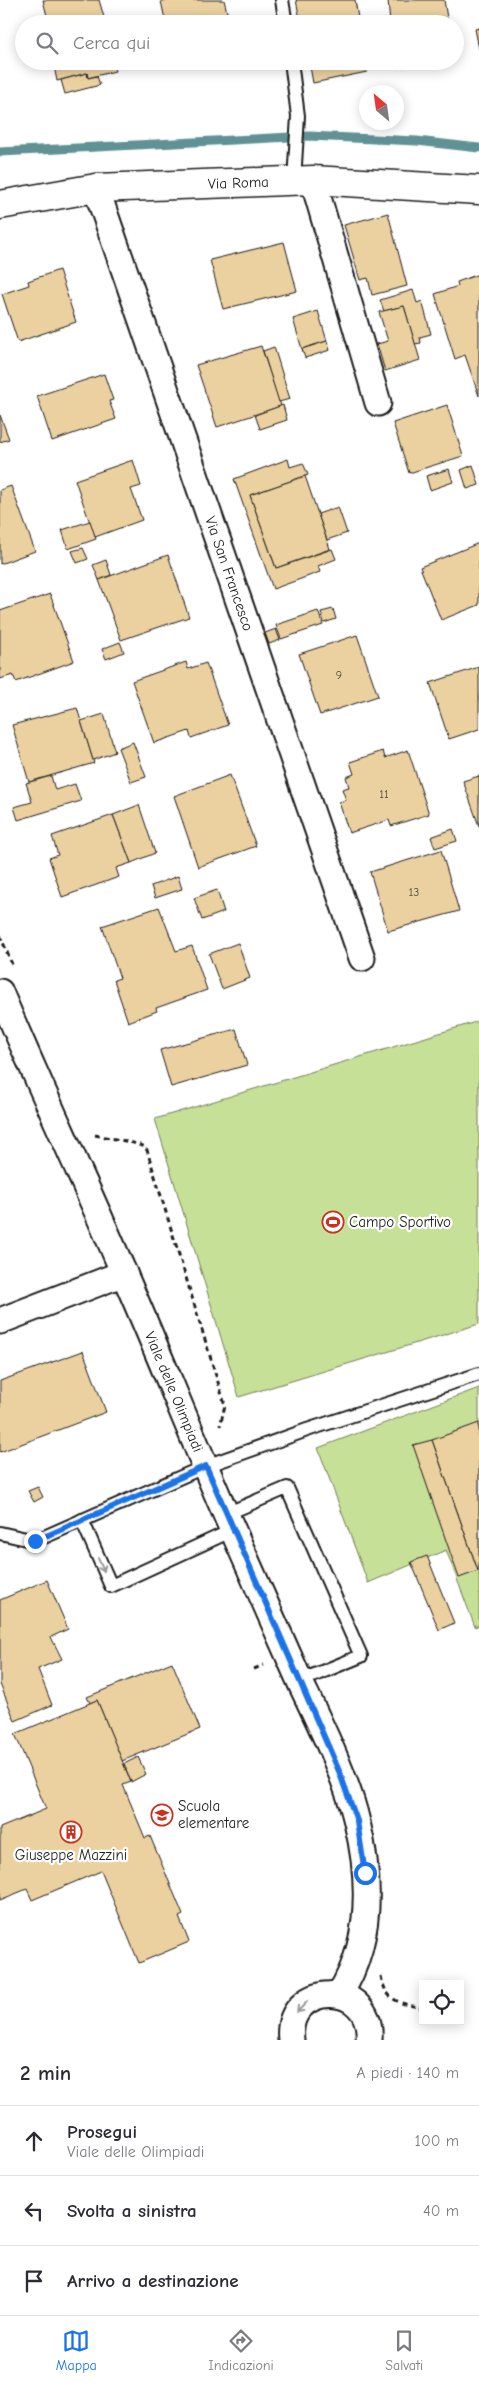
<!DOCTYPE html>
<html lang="it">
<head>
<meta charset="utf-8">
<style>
  :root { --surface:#fff; --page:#f7f7f7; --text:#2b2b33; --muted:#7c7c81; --line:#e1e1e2; --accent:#1a73e8 }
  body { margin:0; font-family:"Comic Neue",sans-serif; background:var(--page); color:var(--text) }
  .controls { position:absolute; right:15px; bottom:15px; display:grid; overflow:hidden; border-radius:0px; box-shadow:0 2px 12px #0003 }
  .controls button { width:45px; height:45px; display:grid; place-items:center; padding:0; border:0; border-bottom:1px solid var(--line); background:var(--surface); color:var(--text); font:25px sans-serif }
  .compass { position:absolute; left:359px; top:85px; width:45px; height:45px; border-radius:50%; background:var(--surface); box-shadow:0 2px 12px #0003; rotate:331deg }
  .stop { position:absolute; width:15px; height:15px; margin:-11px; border:4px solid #1a73e8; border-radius:50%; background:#fff }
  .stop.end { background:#1a73e8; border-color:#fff; box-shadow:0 1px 5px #0008 }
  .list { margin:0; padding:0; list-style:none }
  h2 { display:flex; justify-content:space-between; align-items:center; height:65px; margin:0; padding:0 20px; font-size:21px }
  h2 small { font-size:16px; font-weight:400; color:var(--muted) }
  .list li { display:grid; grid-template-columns:32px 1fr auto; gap:15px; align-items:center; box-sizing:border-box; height:70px; padding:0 20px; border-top:1px solid var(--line) }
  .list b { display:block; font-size:19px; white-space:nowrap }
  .list p { margin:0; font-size:16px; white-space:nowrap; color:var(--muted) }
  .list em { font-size:16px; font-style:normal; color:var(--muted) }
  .icon { flex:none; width:28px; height:28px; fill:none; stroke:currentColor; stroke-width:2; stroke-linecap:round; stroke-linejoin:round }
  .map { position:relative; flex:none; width:479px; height:2040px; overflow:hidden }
  .search { position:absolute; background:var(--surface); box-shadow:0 2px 12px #0003; left:15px; right:15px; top:15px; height:55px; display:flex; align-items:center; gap:12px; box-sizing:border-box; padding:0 18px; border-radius:28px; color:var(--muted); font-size:19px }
  .sheet { height:275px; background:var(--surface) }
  nav { display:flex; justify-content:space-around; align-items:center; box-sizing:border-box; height:70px; border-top:1px solid var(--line); background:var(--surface); font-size:14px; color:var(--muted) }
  nav a { display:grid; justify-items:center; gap:2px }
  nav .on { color:var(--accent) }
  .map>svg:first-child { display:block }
  .green { fill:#c7e097; stroke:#727e5a }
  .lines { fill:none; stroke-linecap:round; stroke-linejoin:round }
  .stream { stroke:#609195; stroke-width:9 }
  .building { fill:#ecd1a0; stroke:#1c1c1c }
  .lane-casing { stroke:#1c1c1c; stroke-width:16 }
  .street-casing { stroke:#1c1c1c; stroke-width:29 }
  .secondary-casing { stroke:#1c1c1c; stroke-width:31 }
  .path { stroke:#1c1c1c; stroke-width:3; stroke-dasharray:5 4; stroke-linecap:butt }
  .lane { stroke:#fff; stroke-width:12 }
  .street { stroke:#fff; stroke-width:25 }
  .secondary { stroke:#fff; stroke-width:28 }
  .oneway { stroke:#999 }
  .route { stroke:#1a73e8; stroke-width:6 }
  .labels { text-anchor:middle; stroke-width:4.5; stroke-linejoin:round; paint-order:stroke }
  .number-label { font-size:12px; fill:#50493d }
  .street-label { font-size:15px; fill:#1c1c1c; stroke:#fff }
  .poi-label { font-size:15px; fill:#1c1c1c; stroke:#fff; text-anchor:start }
</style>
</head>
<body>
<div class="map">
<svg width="479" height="2040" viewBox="0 0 479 2040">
  <rect width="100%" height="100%" fill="#fff"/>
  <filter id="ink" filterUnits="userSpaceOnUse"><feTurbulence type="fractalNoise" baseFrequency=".02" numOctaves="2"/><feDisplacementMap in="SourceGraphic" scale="10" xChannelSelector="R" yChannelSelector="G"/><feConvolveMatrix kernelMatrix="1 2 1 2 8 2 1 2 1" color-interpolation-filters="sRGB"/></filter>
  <g filter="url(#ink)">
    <g class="green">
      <path d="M479 1021V1324L239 1397 155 1119Z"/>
      <path d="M479 1388V1625L475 1627 446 1550 368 1583 318 1448Z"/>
    </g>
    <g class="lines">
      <path class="stream" d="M0 152 309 136 417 141 479 148"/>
    </g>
    <g class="building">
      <path d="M43 0H99L106 24H49Z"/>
      <path d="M166 0H224L230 24H166L161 1Z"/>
      <path d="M296 0H355L359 24H301Z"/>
      <path d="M388 0H444L448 24H390Z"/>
      <path d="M479 28V49L475 29Z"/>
      <path d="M53 61H113L115 71 88 78 87 73 57 81Z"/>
      <path d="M309 61H365L367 72 313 83Z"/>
      <path d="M397 61H431L398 68Z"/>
      <path d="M87 73 88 78 97 76 100 85 65 94 61 80Z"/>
      <path d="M388 213 407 286 372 295 368 278 360 280 344 225Z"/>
      <path d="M284 242 297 291 223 309 210 260Z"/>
      <path d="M59 270 76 322 18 342 2 294 29 285 28 281Z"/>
      <path d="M479 274V396L465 355 455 359 435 294 458 286 457 282Z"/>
      <path d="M413 290 417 303 422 301 431 334 420 337 421 343 415 344 404 306 384 311 380 300Z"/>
      <path d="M404 306 420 360 385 371 377 344 388 341 379 312Z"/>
      <path d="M318 311 327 341 302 349 293 319Z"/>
      <path d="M327 341 330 350 305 358 302 349Z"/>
      <path d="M261 346 281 406 217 427 196 365Z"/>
      <path d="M274 347 290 399 279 402 263 351Z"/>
      <path d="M104 374 113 400 109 401 116 419 52 441 37 396Z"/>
      <path d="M283 405 287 420 260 429 255 415Z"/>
      <path d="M447 405 463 456 409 473 393 423Z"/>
      <path d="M0 415 9 439 0 442Z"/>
      <path d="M288 459 290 467 303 463 308 475 250 495 276 568 332 549 336 559 318 566 320 572 273 589 234 479Z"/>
      <path d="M133 460 141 486 131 489 142 520 95 537 75 480Z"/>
      <path d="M473 465 479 485 467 489 461 470Z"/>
      <path d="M449 469 453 482 430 490 426 476Z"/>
      <path d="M305 476 330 549 276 568 250 495Z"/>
      <path d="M11 486 35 551 0 564V490Z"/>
      <path d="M338 507 347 533 327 540 318 514Z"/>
      <path d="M90 521 96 539 68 549 62 530Z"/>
      <path d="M479 543V605L441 620 420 567Z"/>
      <path d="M83 548 88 559 77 563 72 551Z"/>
      <path d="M168 555 189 617 121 640 99 580Z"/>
      <path d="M106 560 111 575 99 580 93 565Z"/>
      <path d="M50 594 74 661 16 682 13 675 0 679V611Z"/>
      <path d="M333 609 336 619 324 623 321 612Z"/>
      <path d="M318 611 323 625 281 639 276 625Z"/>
      <path d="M276 629 280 640 269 644 265 633Z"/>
      <path d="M357 635 378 696 320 715 299 654Z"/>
      <path d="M120 642 124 652 106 659 102 649Z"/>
      <path d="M186 662 188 669 206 663 228 725 191 738 189 731 154 743 132 681Z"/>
      <path d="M479 667V729L449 739 430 683Z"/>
      <path d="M77 708 94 763 29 782 12 725Z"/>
      <path d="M104 714 115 752 93 760 81 721Z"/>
      <path d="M133 742 146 777 131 782 118 748Z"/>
      <path d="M408 750 429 814 391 826 389 820 349 833 339 802 346 800 342 789 349 787 346 777 354 774 350 762 383 751 385 758Z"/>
      <path d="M230 775 256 846 198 867 174 796Z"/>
      <path d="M51 776 55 790 75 784 81 801 18 820 14 807 32 802 26 783Z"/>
      <path d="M479 776V826L463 781Z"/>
      <path d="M139 805 155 853 131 863 113 815Z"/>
      <path d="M113 815 131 863 116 868 119 877 62 897 49 858 58 855 52 836Z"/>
      <path d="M453 829 457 841 435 848 431 837Z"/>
      <path d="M441 850 459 911 388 931 370 872Z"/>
      <path d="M178 876 182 889 155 898 151 886Z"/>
      <path d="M217 890 224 912 202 920 194 898Z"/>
      <path d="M159 907 176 951 192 946 207 990 156 1008 157 1011 128 1022 114 980 120 978 102 926Z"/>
      <path d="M238 943 250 978 222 989 209 954Z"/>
      <path d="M236 1029 247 1065 171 1087 160 1050Z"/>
      <path d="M83 1351 106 1412 0 1452V1381Z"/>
      <path d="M479 1423V1571H478L432 1440Z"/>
      <path d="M432 1440 478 1571 459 1578 413 1445Z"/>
      <path d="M38 1487 43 1497 34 1502 28 1491Z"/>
      <path d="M427 1556 454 1623 439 1630 411 1562Z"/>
      <path d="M47 1580 68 1629 51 1637 62 1659 38 1669 52 1705 15 1721 0 1684V1600Z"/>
      <path d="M172 1662 200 1729 122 1761 97 1700 90 1703 87 1697Z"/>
      <path d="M97 1700 131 1782 123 1785 145 1838 150 1836 183 1915 179 1917 189 1942 139 1963 101 1871 32 1900 27 1889 0 1900V1828L46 1809 15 1734Z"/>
      <path d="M138 1757 146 1774 131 1782 124 1764Z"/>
    </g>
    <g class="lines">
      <g class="lane-casing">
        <g id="lane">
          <path d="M282 0 286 24"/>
          <path d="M291 61 298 116 294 181"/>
          <path d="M226 1514 287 1488 361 1656 300 1681"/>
          <path d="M82 1520 111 1586 233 1530"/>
          <path d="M0 1533 35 1541 206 1466 307 1430 479 1374"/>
        </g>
      </g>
      <g class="street-casing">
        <g id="street">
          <path d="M313 180 378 403"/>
          <path id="s1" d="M96 188 362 958"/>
          <path id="s2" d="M0 992C40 1088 85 1181 125 1276 160 1356 192 1437 227 1517 252 1573 277 1629 302 1686 321 1726 347 1779 357 1822 371 1880 372 1943 339 1995"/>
          <path d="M0 1321 124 1273"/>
          <path d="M291 2040C284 1981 374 1978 369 2040"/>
        </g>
      </g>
      <g class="secondary-casing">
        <g id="secondary">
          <path id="s3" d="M0 205 96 188 313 180 479 190"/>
        </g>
      </g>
      <g class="path">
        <path d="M0 935 13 967"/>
        <path d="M95 1135 130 1142 146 1147 225 1405 220 1426"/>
        <path d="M254 1669 264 1665"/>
        <path d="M381 1976C386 2002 399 2003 423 2008"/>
      </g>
      <use href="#lane" class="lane"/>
      <use href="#street" class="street"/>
      <use href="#secondary" class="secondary"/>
    </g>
    <defs><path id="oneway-shaft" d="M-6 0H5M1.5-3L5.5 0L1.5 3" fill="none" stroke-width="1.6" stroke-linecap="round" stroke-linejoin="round" transform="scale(1.25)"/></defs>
    <g class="oneway">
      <use href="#oneway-shaft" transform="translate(101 1565) rotate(66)"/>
      <use href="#oneway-shaft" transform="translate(302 2007) rotate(133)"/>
    </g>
  </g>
  <g class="lines" filter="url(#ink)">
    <path class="route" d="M35 1541 206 1466 339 1771 357 1821 365 1873"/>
  </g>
  <defs>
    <g id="stadium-ring" transform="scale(1.125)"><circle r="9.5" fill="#fff" stroke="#c8321e" stroke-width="1.5"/><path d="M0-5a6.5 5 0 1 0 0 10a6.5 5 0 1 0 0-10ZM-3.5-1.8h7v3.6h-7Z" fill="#c8321e"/></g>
    <g id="school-ring" transform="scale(1.125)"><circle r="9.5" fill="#fff" stroke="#c8321e" stroke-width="1.5"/><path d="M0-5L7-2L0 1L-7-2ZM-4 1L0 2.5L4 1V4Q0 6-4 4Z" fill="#c8321e"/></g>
    <g id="building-ring" transform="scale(1.125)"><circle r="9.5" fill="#fff" stroke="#c8321e" stroke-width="1.5"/><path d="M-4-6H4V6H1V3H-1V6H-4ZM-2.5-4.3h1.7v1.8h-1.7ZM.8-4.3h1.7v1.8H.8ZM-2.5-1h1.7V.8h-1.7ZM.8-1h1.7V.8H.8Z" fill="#c8321e"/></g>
  </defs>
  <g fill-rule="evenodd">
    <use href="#stadium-ring" x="333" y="1222"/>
    <use href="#school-ring" x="162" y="1815"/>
    <use href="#building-ring" x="71" y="1832"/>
  </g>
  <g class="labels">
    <g class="number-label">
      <text x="339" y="679">9</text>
      <text x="384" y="798">11</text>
      <text x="414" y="896">13</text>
    </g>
    <g class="street-label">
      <text dy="5" stroke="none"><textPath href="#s3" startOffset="240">Via Roma</textPath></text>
      <text dy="5" stroke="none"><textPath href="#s1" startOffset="408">Via San Francesco</textPath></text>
      <text dy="5" stroke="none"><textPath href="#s2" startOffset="436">Viale delle Olimpiadi</textPath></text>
    </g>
    <g class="poi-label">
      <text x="349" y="1227">Campo Sportivo</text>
      <text x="178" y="1811">Scuola<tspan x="178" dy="17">elementare</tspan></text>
      <text x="71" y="1860" text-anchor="middle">Giuseppe Mazzini</text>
    </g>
  </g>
</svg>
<div class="controls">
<button><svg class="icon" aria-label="locate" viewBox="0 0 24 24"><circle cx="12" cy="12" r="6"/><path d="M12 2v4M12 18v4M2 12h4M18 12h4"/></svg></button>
</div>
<svg class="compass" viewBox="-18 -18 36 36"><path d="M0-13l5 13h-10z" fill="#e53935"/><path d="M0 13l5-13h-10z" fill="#7c7c81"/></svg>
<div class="stop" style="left:365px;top:1873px"></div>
<div class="stop end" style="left:35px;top:1541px"></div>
<div class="search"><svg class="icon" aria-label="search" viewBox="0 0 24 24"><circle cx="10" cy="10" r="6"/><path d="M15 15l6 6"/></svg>Cerca qui</div>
</div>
<section class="sheet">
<h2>2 min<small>A piedi · 140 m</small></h2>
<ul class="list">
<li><svg class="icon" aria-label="ahead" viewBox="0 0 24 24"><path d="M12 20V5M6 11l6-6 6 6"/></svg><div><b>Prosegui</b><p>Viale delle Olimpiadi</p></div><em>100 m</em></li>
<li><svg class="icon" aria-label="left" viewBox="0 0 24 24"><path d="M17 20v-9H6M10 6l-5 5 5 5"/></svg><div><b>Svolta a sinistra</b></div><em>40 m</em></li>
<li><svg class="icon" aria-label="arrive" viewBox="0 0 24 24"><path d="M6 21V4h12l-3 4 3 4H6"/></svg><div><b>Arrivo a destinazione</b></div></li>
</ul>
</section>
<nav>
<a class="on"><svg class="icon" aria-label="map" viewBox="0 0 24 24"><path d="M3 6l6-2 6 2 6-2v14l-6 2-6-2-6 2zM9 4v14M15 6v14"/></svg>Mappa</a>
<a><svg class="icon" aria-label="directions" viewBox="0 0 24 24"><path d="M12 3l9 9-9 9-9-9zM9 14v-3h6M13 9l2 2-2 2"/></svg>Indicazioni</a>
<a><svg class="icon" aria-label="saved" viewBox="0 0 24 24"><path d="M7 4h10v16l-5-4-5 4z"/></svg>Salvati</a>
</nav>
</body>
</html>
